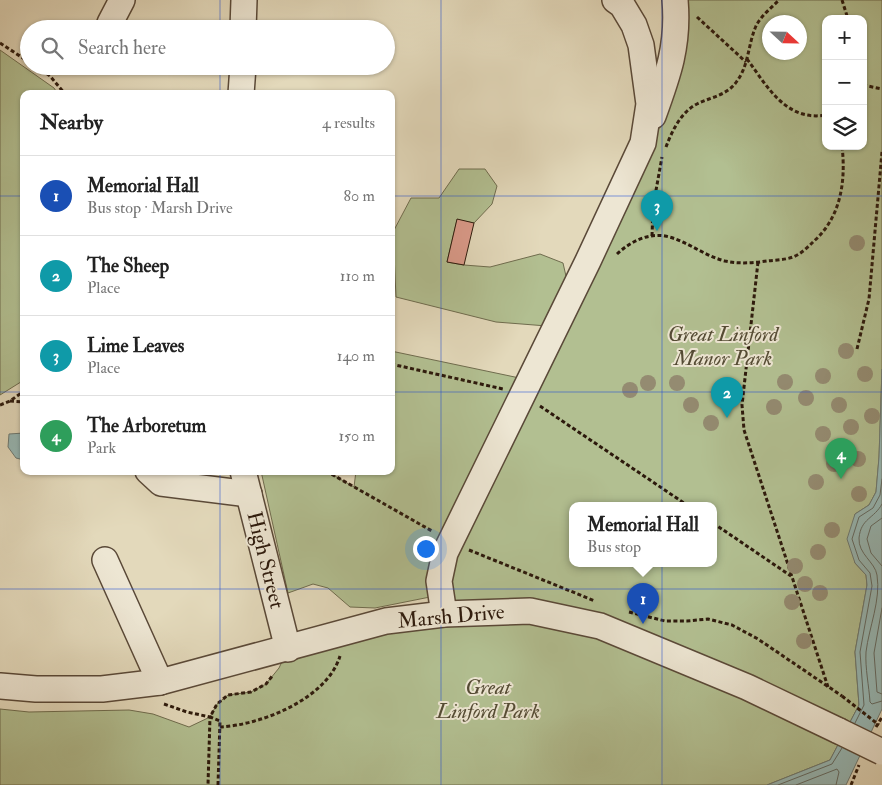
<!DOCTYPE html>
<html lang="en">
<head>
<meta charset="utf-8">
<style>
  :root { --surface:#fff; --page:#f2f2f2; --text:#222; --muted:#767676; --line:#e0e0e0; --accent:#8f2418 }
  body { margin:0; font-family:"IM FELL Double Pica",serif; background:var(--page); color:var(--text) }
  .controls { position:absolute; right:15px; top:15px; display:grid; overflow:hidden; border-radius:10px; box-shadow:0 1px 4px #0004 }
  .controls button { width:45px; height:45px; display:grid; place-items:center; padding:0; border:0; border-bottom:1px solid var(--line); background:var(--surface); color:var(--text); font:25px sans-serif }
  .compass { position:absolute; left:762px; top:15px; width:45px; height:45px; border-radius:50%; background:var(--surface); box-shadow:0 1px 4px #0004; rotate:112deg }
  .you { position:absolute; left:425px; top:548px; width:18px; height:18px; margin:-12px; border:4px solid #fff; border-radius:50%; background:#1a73e8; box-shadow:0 0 0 8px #1a73e833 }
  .badge { display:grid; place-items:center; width:32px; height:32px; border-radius:50%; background:var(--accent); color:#fff; font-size:16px; font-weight:700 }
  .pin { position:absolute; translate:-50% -41px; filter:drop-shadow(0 1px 2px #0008) }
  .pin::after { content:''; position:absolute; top:26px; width:18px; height:15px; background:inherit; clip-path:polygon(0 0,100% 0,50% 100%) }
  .popup { position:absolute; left:569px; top:502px; width:148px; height:65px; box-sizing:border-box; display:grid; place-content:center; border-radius:10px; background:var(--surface); filter:drop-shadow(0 1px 4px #0005); font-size:16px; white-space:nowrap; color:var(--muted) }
  .popup b { font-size:19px; color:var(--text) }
  .popup::after { content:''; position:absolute; left:50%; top:100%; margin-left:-10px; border:10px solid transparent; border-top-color:var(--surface) }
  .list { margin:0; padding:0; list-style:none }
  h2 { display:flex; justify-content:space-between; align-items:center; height:65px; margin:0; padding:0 20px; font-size:21px }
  h2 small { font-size:16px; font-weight:400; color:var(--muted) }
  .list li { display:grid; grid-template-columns:32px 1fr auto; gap:15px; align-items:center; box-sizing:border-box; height:80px; padding:0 20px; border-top:1px solid var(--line) }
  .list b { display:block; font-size:19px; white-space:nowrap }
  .list p { margin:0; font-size:16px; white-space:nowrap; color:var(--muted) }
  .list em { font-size:16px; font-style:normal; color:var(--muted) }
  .icon { flex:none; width:28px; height:28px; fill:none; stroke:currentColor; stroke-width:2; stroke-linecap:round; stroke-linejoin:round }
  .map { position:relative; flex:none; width:882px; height:785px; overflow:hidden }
  .search { position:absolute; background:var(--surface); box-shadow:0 1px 4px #0004; left:20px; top:20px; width:375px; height:55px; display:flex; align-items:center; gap:12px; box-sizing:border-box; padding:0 18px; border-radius:28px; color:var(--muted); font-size:19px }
  .panel { position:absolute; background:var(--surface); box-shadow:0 1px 4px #0004; left:20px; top:90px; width:375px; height:385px; border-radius:10px }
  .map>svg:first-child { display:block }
  .green { fill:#b2bf91; stroke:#6f6c4e; fill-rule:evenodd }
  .water { fill:#97b9b7; stroke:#6c7973 }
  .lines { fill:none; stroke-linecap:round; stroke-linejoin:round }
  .shore { stroke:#626962; stroke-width:1 }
  .building { fill:#dc9b8b; stroke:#2c190c }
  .minor-casing { stroke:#5a4938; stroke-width:28 }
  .path { stroke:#2c190c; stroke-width:3; stroke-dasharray:4 2.5; stroke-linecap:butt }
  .minor { stroke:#ede6d3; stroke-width:25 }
  .minor-bridge-casing { stroke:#5a4938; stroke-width:28; stroke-linecap:butt }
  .path-bridge { stroke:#2c190c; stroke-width:3; stroke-dasharray:4 2.5; stroke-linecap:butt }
  .minor-bridge { stroke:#ede6d3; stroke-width:25 }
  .tree { fill:#948b71 }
  .grid { fill:none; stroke:#1d4ed8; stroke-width:1; stroke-opacity:0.55 }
  .labels { text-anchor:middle; stroke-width:4; stroke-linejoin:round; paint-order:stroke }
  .park-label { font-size:21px; font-style:italic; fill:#544b34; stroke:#ede6d3 }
  .street-label { font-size:21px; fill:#2c190c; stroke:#ede6d3 }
</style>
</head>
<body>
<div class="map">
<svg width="882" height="785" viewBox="0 0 882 785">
  <rect width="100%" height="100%" fill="#e3d9bb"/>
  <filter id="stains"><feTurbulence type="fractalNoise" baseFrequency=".004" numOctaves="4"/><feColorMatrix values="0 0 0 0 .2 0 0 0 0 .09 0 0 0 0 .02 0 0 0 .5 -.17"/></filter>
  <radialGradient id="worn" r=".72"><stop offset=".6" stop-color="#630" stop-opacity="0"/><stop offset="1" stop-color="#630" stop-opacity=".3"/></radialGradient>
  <g class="green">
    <path d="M675 0H882V369L879 458 876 492 869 505 855 514V563L866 575 867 585 855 652 859 705 830 760 767 785H0V709L29 712 129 710 153 714 189 727 210 717 217 704 228 695 251 692 266 684 279 668 288 649 444 614 440 595 375 608 350 607 328 588 313 584 288 593 261 471H326L354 487 356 471H391V351L529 380 643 143ZM826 19H863V146H826ZM770 22H800V52H770ZM573 505H713V563H573Z"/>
    <path d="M0 50 54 88 58 94H24V380L0 395Z"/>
    <path d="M459 169H485L497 186 492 204 474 223 457 220 447 262 464 265 490 267 540 254 563 263 568 285 547 326 496 322 396 297 393 232 411 198H439Z"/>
  </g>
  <g class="water">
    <path d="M882 369V709L846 785H767L830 760 859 705 855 652 867 585 866 575 855 563 847 539 855 514 869 505 876 492 879 457Z"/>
    <path d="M24 433V460L16 458 8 447 9 434Z"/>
  </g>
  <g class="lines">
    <g class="shore">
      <path d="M882 504C874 519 861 518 859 538 858 554 875 562 877 575 881 600 869 627 866 652 865 668 869 686 870 702L872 704 882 701"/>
      <path d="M882 518 871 526 867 539 871 553 882 566"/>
      <path d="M882 608 874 653 877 692 882 694"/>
      <path d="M855 723 864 705 860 652 872 586 870 573 859 560 852 539 859 517 873 508 880 495 882 479"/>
      <path d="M778 785 832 764 842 748"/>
      <path d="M796 785 837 769 839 772 836 785"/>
    </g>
  </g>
  <path class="building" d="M457 219 474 223 464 265 447 262Z"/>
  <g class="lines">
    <g class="minor-casing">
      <g id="minor">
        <path d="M110 23 122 0"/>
        <path d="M243 29 244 0"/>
        <path d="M241 94 243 66"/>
        <path d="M653 116C668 75 679 45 675 0"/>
        <path d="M148 471 161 483 249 494"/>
        <path d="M243 471 288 649"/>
        <path d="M105 560 160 682"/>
        <path d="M444 614 439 581 445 553 588 261 643 143 649 104 641 45 634 25 622 5 615 0"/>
        <path d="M0 686 36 689H102L160 682 386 621 444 614 530 611 600 626 747 687 839 731"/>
      </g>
    </g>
    <g class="path">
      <path d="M842 0 848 19"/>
      <path d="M697 17 746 62"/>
      <path d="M0 43 29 62"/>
      <path d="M747 59C767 86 786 122 826 115"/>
      <path d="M36 66 50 76 65 94"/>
      <path d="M863 85 882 89"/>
      <path d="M666 147C672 131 681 112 697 104 711 97 728 95 737 81 749 65 748 44 756 26 761 16 771 8 779 0"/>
      <path d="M652 236 653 207 662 157"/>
      <path d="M617 254C630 242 647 233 665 236 686 240 704 256 725 261 739 264 753 263 767 261 775 260 785 260 793 257 801 254 808 247 814 241 841 217 846 181 842 146"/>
      <path d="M758 262 742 405 744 430 828 687"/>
      <path d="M857 349 869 299 882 152"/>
      <path d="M391 364 503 389"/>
      <path d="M10 401 24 402"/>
      <path d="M0 405 10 401 24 391"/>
      <path d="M540 406 687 505"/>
      <path d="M326 471 432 531"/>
      <path d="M713 523 791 576"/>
      <path d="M469 550 595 601"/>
      <path d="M629 612 665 621H687L708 619 732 625 758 639 842 696"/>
      <path d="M164 704 187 712 210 717 208 785"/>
      <path d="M220 727C261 725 327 699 340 656"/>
      <path d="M876 727 882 717"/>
      <path d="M218 785 220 721 210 717 217 704 228 695 251 692 266 684 273 675"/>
      <path d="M851 785 859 765"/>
    </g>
    <use href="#minor" class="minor"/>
    <g class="minor-bridge-casing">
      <path id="minor-bridge" d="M839 731 882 752"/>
    </g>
    <path class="path-bridge" d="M842 696 879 725"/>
    <use href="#minor-bridge" class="minor-bridge"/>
  </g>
  <g class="tree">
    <circle cx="857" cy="243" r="8"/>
    <circle cx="846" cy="351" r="8"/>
    <circle cx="865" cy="374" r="8"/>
    <circle cx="823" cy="376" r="8"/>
    <circle cx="785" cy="382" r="8"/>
    <circle cx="648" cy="383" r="8"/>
    <circle cx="677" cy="383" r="8"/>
    <circle cx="630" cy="390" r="8"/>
    <circle cx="723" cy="397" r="8"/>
    <circle cx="806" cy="398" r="8"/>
    <circle cx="691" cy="405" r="8"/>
    <circle cx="839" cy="405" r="8"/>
    <circle cx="774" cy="407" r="8"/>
    <circle cx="872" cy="416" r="8"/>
    <circle cx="711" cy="423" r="8"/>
    <circle cx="851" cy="427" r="8"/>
    <circle cx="823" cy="434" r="8"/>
    <circle cx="858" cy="459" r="8"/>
    <circle cx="834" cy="464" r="8"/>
    <circle cx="816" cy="482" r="8"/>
    <circle cx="859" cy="494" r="8"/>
    <circle cx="832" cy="530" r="8"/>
    <circle cx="818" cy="552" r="8"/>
    <circle cx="795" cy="566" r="8"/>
    <circle cx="805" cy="584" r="8"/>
    <circle cx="820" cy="593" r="8"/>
    <circle cx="792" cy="602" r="8"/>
    <circle cx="804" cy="641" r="8"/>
  </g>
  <path class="grid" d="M220 0V29M441 0V785M662 0V785M220 66V94M0 196H24M391 196H882M0 392H24M391 392H882M220 471V785M0 589H882"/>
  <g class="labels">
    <g class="park-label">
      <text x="723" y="341">Great Linford<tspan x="723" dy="24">Manor Park</tspan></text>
      <text x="488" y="694">Great<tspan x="488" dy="24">Linford Park</tspan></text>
    </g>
    <g class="street-label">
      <text transform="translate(266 560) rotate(76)" y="7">High Street</text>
      <text transform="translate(451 616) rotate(-5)" y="7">Marsh Drive</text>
    </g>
  </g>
  <rect width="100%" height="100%" filter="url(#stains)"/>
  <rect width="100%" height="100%" fill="url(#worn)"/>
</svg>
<div class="controls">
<button>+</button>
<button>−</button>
<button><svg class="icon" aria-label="layers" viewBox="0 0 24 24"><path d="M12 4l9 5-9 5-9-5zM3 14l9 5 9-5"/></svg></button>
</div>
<svg class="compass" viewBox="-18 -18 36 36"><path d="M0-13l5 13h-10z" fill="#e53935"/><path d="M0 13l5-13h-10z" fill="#767676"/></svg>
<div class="you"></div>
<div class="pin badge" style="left:643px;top:624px;background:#1a4fb4">1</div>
<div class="popup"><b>Memorial Hall</b>Bus stop</div>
<div class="pin badge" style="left:727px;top:418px;background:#0f9aa8">2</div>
<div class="pin badge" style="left:657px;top:231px;background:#0f9aa8">3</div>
<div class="pin badge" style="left:841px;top:479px;background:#2e9e5b">4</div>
<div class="search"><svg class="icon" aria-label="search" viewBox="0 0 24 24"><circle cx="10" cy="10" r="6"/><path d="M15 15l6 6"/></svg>Search here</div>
<section class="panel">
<h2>Nearby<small>4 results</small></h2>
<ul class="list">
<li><span class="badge" style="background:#1a4fb4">1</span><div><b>Memorial Hall</b><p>Bus stop · Marsh Drive</p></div><em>80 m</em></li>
<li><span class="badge" style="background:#0f9aa8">2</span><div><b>The Sheep</b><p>Place</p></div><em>110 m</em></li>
<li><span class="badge" style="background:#0f9aa8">3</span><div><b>Lime Leaves</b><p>Place</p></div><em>140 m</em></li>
<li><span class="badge" style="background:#2e9e5b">4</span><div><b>The Arboretum</b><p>Park</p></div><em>150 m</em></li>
</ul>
</section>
</div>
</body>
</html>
